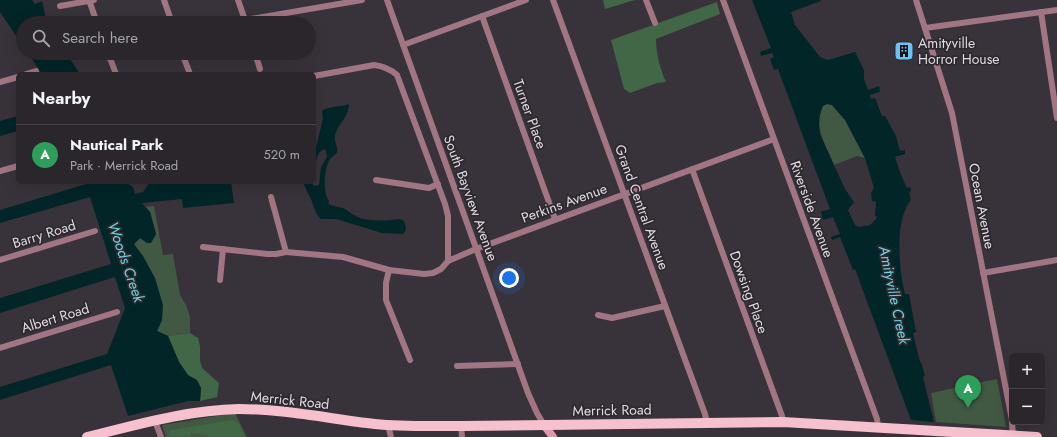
<!DOCTYPE html>
<html lang="en">
<head>
<meta charset="utf-8">
<style>
  :root { --surface:#2a262c; --page:#322e34; --text:#f1f3f6; --muted:#a5a5a9; --line:#464348; --accent:#6dc2f3 }
  body { margin:0; font-family:Jost,sans-serif; background:var(--page); color:var(--text) }
  .controls { position:absolute; right:12px; bottom:12px; display:grid; overflow:hidden; border-radius:6px; box-shadow:0 4px 16px #0002 }
  .controls button { width:36px; height:36px; display:grid; place-items:center; padding:0; border:0; border-bottom:1px solid var(--line); background:var(--surface); color:var(--text); font:20px sans-serif }
  .you { position:absolute; left:509px; top:278px; width:14px; height:14px; margin:-10px; border:3px solid #fff; border-radius:50%; background:#1a73e8; box-shadow:0 0 0 6px #1a73e833 }
  .badge { display:grid; place-items:center; width:26px; height:26px; border-radius:50%; background:var(--accent); color:#fff; font-size:13px; font-weight:700 }
  .pin { position:absolute; translate:-50% -33px; filter:drop-shadow(0 1px 2px #0008) }
  .pin::after { content:''; position:absolute; top:21px; width:14px; height:12px; background:inherit; clip-path:polygon(0 0,100% 0,50% 100%) }
  .list { margin:0; padding:0; list-style:none }
  h2 { display:flex; justify-content:space-between; align-items:center; height:52px; margin:0; padding:0 16px; font-size:17px }
  h2 small { font-size:13px; font-weight:400; color:var(--muted) }
  .list li { display:grid; grid-template-columns:26px 1fr auto; gap:12px; align-items:center; box-sizing:border-box; height:60px; padding:0 16px; border-top:1px solid var(--line) }
  .list b { display:block; font-size:15px; white-space:nowrap }
  .list p { margin:0; font-size:13px; white-space:nowrap; color:var(--muted) }
  .list em { font-size:13px; font-style:normal; color:var(--muted) }
  .icon { flex:none; width:22px; height:22px; fill:none; stroke:currentColor; stroke-width:2; stroke-linecap:round; stroke-linejoin:round }
  .map { position:relative; flex:none; width:1057px; height:437px; overflow:hidden }
  .search { position:absolute; background:var(--surface); box-shadow:0 4px 16px #0002; left:16px; top:16px; width:300px; height:44px; display:flex; align-items:center; gap:10px; box-sizing:border-box; padding:0 14px; border-radius:22px; color:var(--muted); font-size:15px }
  .panel { position:absolute; background:var(--surface); box-shadow:0 4px 16px #0002; left:16px; top:72px; width:300px; height:112px; border-radius:6px }
  .map>svg:first-child { display:block }
  .green { fill:#415843 }
  .forest { fill:#416747 }
  .water { fill:#022528; fill-rule:evenodd }
  .lines { fill:none; stroke-linecap:round; stroke-linejoin:round }
  .street { stroke:#a17581; stroke-width:6 }
  .secondary { stroke:#dd98ab; stroke-width:8 }
  .primary { stroke:#f6c0ce; stroke-width:10 }
  .labels { text-anchor:middle; stroke-width:3.5; stroke-linejoin:round; paint-order:stroke }
  .poi-label { font-size:14px; fill:#dfdce0; stroke:#2e2930; text-anchor:start }
  .street-label { font-size:14px; fill:#dfdce0; stroke:#2e2930 }
  .water-label { font-size:15px; font-style:italic; fill:#6cd2dc; stroke:#2e2930 }
</style>
</head>
<body>
<div class="map">
<svg width="1057" height="437" viewBox="0 0 1057 437">
  <rect width="100%" height="100%" fill="#38333a"/>
  <g class="green">
    <path d="M827 104 832 105 845 120 865 158 857 156 834 165C826 146 813 126 823 106Z"/>
    <path d="M154 206 163 255 173 254 180 295 186 305 190 317V333L168 336 157 331 162 320 134 244 140 238 147 242 151 243 156 234 150 212 145 207Z"/>
    <path d="M997 379 1006 427 936 422 931 393Z"/>
    <path d="M235 413 247 437H166L162 425Z"/>
  </g>
  <g class="forest">
    <path d="M603 0H635L605 9Z"/>
    <path d="M717 2 720 14 656 39C656 53 660 69 666 82L657 83 630 93 624 89 611 40Z"/>
    <path d="M190 333 198 338 200 346V361L202 368 219 383 217 397 200 401 201 388 188 375 179 362 168 336Z"/>
    <path d="M233 420 239 424 245 437H208L207 435 191 433 190 437 167 436 171 430Z"/>
  </g>
  <g class="water">
    <path d="M0 0H32L35 4 42 1 47 23H23V46L0 12Z"/>
    <path d="M752 0H820L821 1 791 12 795 25 820 57 828 60 855 52 864 70V79L868 90 879 86 880 92 870 95 871 99 875 98 882 116H885L896 136 900 151 905 150V154L895 157 901 175 907 188 910 187 911 191 909 192 911 200C894 220 899 270 905 294H909L916 332 913 333 920 362H921L925 376 923 377 934 422 911 420 855 269 853 270 840 237 832 240 831 237 840 234 833 217 823 220 821 212 830 209 778 69 774 70 770 59 774 57 772 53 761 56 760 52 771 48ZM827 104 832 105 845 120 865 158 874 188 871 193 872 201 876 202 875 215 877 218 870 225 859 227 855 225 848 210 854 202 845 189 820 134C818 125 819 114 823 106Z"/>
    <path d="M28 53H66L80 74H42Z"/>
    <path d="M349 104C349 116 340 122 336 132 332 141 339 146 337 153 333 156 330 158 328 163 324 172 323 193 329 201L328 203C332 207 337 206 343 208 348 210 351 214 356 216 367 222 387 221 399 219L403 220C407 226 407 230 403 234L382 233 336 219H321C314 213 314 205 310 197 307 192 305 187 303 182H311L314 186 319 185 321 167 327 157 326 151 324 149C316 152 317 162 314 169V155L323 119 322 111C327 106 341 107 349 104Z"/>
    <path d="M18 116V131L0 136V121Z"/>
    <path d="M86 182H125L133 187 135 194 143 192 150 182H231L234 203 183 208 182 199 142 203 150 212 156 234 151 243H147L140 238 134 244 143 256 155 278 163 305 162 320 157 331 168 336 179 362 188 375 197 380 201 388 200 401H188L128 416 111 365 0 400V387L107 354 125 308 115 277 0 313V298L111 264 90 197 0 223V210L86 184Z"/>
  </g>
  <g class="lines">
    <g class="street">
      <path d="M89 0 97 23"/>
      <path d="M164 0 172 23"/>
      <path d="M238 0 246 23"/>
      <path d="M387 0 528 393 537 413 544 425"/>
      <path d="M553 0 705 414 707 423"/>
      <path d="M646 0 655 23"/>
      <path d="M723 0 877 419 878 427"/>
      <path d="M916 0 952 113 1012 420"/>
      <path d="M60 6 94 0"/>
      <path d="M1041 12 1057 118"/>
      <path d="M482 16 555 219"/>
      <path d="M245 20 362 0"/>
      <path d="M925 28 1057 10"/>
      <path d="M403 45 526 0"/>
      <path d="M108 53 116 74"/>
      <path d="M182 53 190 74"/>
      <path d="M255 53 260 69"/>
      <path d="M26 74 36 71"/>
      <path d="M314 76 374 65C384 66 390 69 397 75L445 204 448 216V261"/>
      <path d="M0 82 18 77"/>
      <path d="M692 169 782 416 783 422"/>
      <path d="M0 171 18 166"/>
      <path d="M376 180 429 188 438 184"/>
      <path d="M271 197 286 252 343 257 389 270 424 274 433 273 441 269 448 261 476 249 774 139"/>
      <path d="M203 247 267 254H276L286 252"/>
      <path d="M0 260 95 231"/>
      <path d="M389 270 386 283V300L410 360"/>
      <path d="M983 273 1057 260"/>
      <path d="M220 280 223 249"/>
      <path d="M598 315 612 318 665 306"/>
      <path d="M0 348 117 312"/>
      <path d="M457 366 518 364"/>
      <path d="M155 421 161 437"/>
      <path d="M1012 422 1013 437"/>
      <path d="M388 425 391 437"/>
      <path d="M461 426 462 437"/>
    </g>
    <path class="secondary" d="M544 425 553 437"/>
    <path class="primary" d="M87 437C136 425 187 410 239 409 285 409 330 419 375 424 404 427 432 426 461 426L783 422 1037 437"/>
  </g>
  <defs>
    <g id="building-square" transform="scale(1)"><rect x="-9" y="-9" width="18" height="18" rx="4" fill="#6dc2f3" stroke="#2e2930"/><path d="M-4-6H4V6H1V3H-1V6H-4ZM-2.5-4.3h1.7v1.8h-1.7ZM.8-4.3h1.7v1.8H.8ZM-2.5-1h1.7V.8h-1.7ZM.8-1h1.7V.8H.8Z" fill="#111"/></g>
  </defs>
  <g fill-rule="evenodd">
    <use href="#building-square" x="904" y="51"/>
  </g>
  <g class="labels">
    <g class="poi-label">
      <text x="918" y="48">Amityville<tspan x="918" dy="16">Horror House</tspan></text>
    </g>
    <g class="street-label">
      <text transform="translate(530 114) rotate(70)" y="5">Turner Place</text>
      <text transform="translate(471 198) rotate(70)" y="5">South Bayview Avenue</text>
      <text transform="translate(564 203) rotate(-20)" y="5">Perkins Avenue</text>
      <text transform="translate(982 206) rotate(79)" y="5">Ocean Avenue</text>
      <text transform="translate(642 207) rotate(70)" y="5">Grand Central Avenue</text>
      <text transform="translate(812 209) rotate(70)" y="5">Riverside Avenue</text>
      <text transform="translate(44 234) rotate(-17)" y="5">Barry Road</text>
      <text transform="translate(749 292) rotate(70)" y="5">Dowsing Place</text>
      <text transform="translate(55 318) rotate(-17)" y="5">Albert Road</text>
      <text transform="translate(290 400) rotate(6)" y="5">Merrick Road</text>
      <text transform="translate(612 410) rotate(-1)" y="5">Merrick Road</text>
    </g>
    <g class="water-label">
      <text transform="translate(126 262) rotate(71)" y="5">Woods Creek</text>
      <text transform="translate(894 295) rotate(78)" y="5">Amityville Creek</text>
    </g>
  </g>
</svg>
<div class="controls">
<button>+</button>
<button>−</button>
</div>
<div class="you"></div>
<div class="pin badge" style="left:968px;top:408px;background:#2e9e5b">A</div>
<div class="search"><svg class="icon" aria-label="search" viewBox="0 0 24 24"><circle cx="10" cy="10" r="6"/><path d="M15 15l6 6"/></svg>Search here</div>
<section class="panel">
<h2>Nearby<small></small></h2>
<ul class="list">
<li><span class="badge" style="background:#2e9e5b">A</span><div><b>Nautical Park</b><p>Park · Merrick Road</p></div><em>520 m</em></li>
</ul>
</section>
</div>
</body>
</html>
